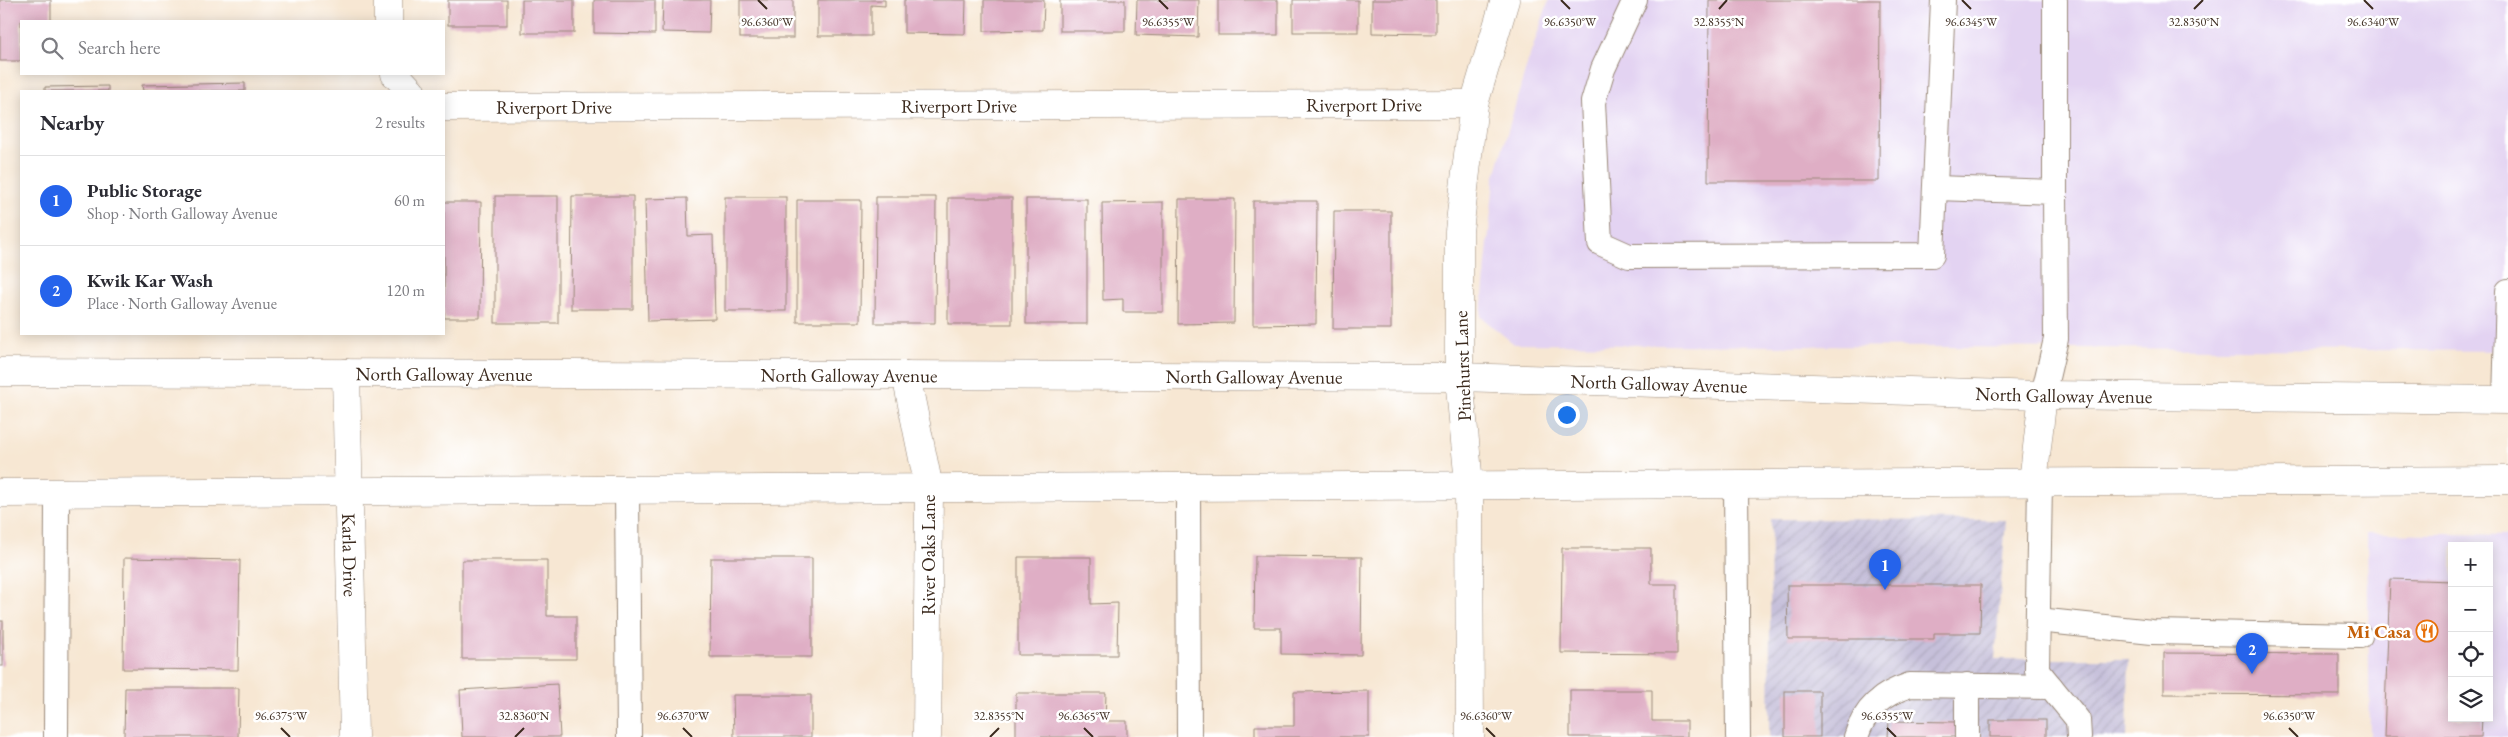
<!DOCTYPE html>
<html lang="en">
<head>
<meta charset="utf-8">
<style>
  :root { --surface:#fff; --page:#f2f2f3; --text:#2b2b33; --muted:#7c7c81; --line:#e1e1e2; --accent:#2563eb }
  body { margin:0; font-family:"EB Garamond",serif; background:var(--page); color:var(--text) }
  .controls { position:absolute; right:15px; bottom:15px; display:grid; overflow:hidden; border-radius:0px; box-shadow:0 2px 12px #0003 }
  .controls button { width:45px; height:45px; display:grid; place-items:center; padding:0; border:0; border-bottom:1px solid var(--line); background:var(--surface); color:var(--text); font:25px sans-serif }
  .you { position:absolute; left:1566px; top:414px; width:18px; height:18px; margin:-12px; border:4px solid #fff; border-radius:50%; background:#1a73e8; box-shadow:0 0 0 8px #1a73e833 }
  .badge { display:grid; place-items:center; width:32px; height:32px; border-radius:50%; background:var(--accent); color:#fff; font-size:16px; font-weight:700 }
  .pin { position:absolute; translate:-50% -41px; filter:drop-shadow(0 1px 2px #0008) }
  .pin::after { content:''; position:absolute; top:26px; width:18px; height:15px; background:inherit; clip-path:polygon(0 0,100% 0,50% 100%) }
  .list { margin:0; padding:0; list-style:none }
  h2 { display:flex; justify-content:space-between; align-items:center; height:65px; margin:0; padding:0 20px; font-size:21px }
  h2 small { font-size:16px; font-weight:400; color:var(--muted) }
  .list li { display:grid; grid-template-columns:32px 1fr auto; gap:15px; align-items:center; box-sizing:border-box; height:90px; padding:0 20px; border-top:1px solid var(--line) }
  .list b { display:block; font-size:19px; white-space:nowrap }
  .list p { margin:0; font-size:16px; white-space:nowrap; color:var(--muted) }
  .list em { font-size:16px; font-style:normal; color:var(--muted) }
  .icon { flex:none; width:28px; height:28px; fill:none; stroke:currentColor; stroke-width:2; stroke-linecap:round; stroke-linejoin:round }
  .map { position:relative; flex:none; width:2508px; height:737px; overflow:hidden }
  .search { position:absolute; background:var(--surface); box-shadow:0 2px 12px #0003; left:20px; top:20px; width:425px; height:55px; display:flex; align-items:center; gap:12px; box-sizing:border-box; padding:0 18px; border-radius:0px; color:var(--muted); font-size:19px }
  .panel { position:absolute; background:var(--surface); box-shadow:0 2px 12px #0003; left:20px; top:90px; width:425px; height:245px; border-radius:0px }
  .map>svg:first-child { display:block }
  .built { fill:#e3d3f2; fill-rule:evenodd }
  .industrial { fill:url(#industrial-furrows) }
  .building { fill:#dfaec5 }
  .lines { fill:none; stroke-linecap:round; stroke-linejoin:round }
  .lane-casing { stroke:#998878; stroke-width:26 }
  .street-casing { stroke:#998878; stroke-width:29 }
  .secondary-casing { stroke:#998878; stroke-width:29 }
  .lane { stroke:#fff; stroke-width:24 }
  .street { stroke:#fff; stroke-width:28 }
  .secondary { stroke:#fff; stroke-width:28 }
  .ticks { fill:none; stroke:#3b2a1e; stroke-width:2 }
  .labels { text-anchor:middle; stroke-width:5; stroke-linejoin:round; paint-order:stroke }
  .street-label { font-size:19px; fill:#3b2a1e; stroke:#fff }
  .food-label { font-size:19px; font-weight:bold; fill:#c56008; stroke:#fff; text-anchor:end }
  .ticks-label { font-size:12px; text-anchor:middle; fill:#3b2a1e; stroke:#fff; stroke-width:5; stroke-linejoin:round; paint-order:stroke }
</style>
</head>
<body>
<div class="map">
<svg width="2508" height="737" viewBox="0 0 2508 737">
  <defs>
    <pattern id="industrial-furrows" width="10" height="10" patternUnits="userSpaceOnUse" patternTransform="scale(1.25)"><rect width="10" height="10" fill="#c6c0da"/><path d="M-1 1l2-2M0 10L10 0M9 11l2-2" fill="none" stroke="#aba5bb"/></pattern>
  </defs>
  <rect width="100%" height="100%" fill="#fff"/>
  <filter id="ink" filterUnits="userSpaceOnUse"><feTurbulence type="fractalNoise" baseFrequency=".02" numOctaves="2"/><feDisplacementMap in="SourceGraphic" scale="10" xChannelSelector="R" yChannelSelector="G"/><feConvolveMatrix kernelMatrix="1 2 1 2 8 2 1 2 1" color-interpolation-filters="sRGB"/></filter>
  <filter id="wash" filterUnits="userSpaceOnUse"><feTurbulence type="fractalNoise" baseFrequency=".0096" numOctaves="4" result="noise"/><feDisplacementMap in="SourceGraphic" scale="20" xChannelSelector="R" yChannelSelector="G"/><feGaussianBlur stdDeviation="1.12" result="paint"/><feColorMatrix in="noise" values="0 0 0 0 0 0 0 0 0 0 0 0 0 0 0 0 0 1.4 0 .05"/><feComposite in="paint" operator="in"/></filter>
  <g filter="url(#wash)">
    <rect width="100%" height="100%" fill="#f7e7d3"/>
    <g class="built">
      <path d="M1549 0H2508V351L1514 344 1481 317 1494 179 1528 61Z"/>
      <path d="M2367 533 2508 535V737H2370ZM2452 546H2489V718H2452Z"/>
    </g>
    <path class="industrial" d="M1771 519 2006 520 1995 659H2129L2127 737H1769Z"/>
    <g id="blocks">
      <g class="building">
        <path d="M0 0H51V21H21V61H0Z"/>
        <rect x="448" y="0" width="59" height="25"/>
        <rect x="522" y="0" width="52" height="33"/>
        <path d="M594 0H655V34L594 33Z"/>
        <path d="M663 0H710L709 33 662 32Z"/>
        <rect x="740" y="0" width="53" height="38"/>
        <path d="M818 0H885V6L871 5V36H818Z"/>
        <path d="M904 0H966L965 34 904 33Z"/>
        <path d="M984 0H1044L1043 30 984 31Z"/>
        <rect x="1060" y="0" width="65" height="31"/>
        <path d="M1137 0H1199L1198 37 1136 35Z"/>
        <rect x="1218" y="0" width="60" height="35"/>
        <rect x="1293" y="0" width="65" height="32"/>
        <path d="M1372 0H1436V34L1372 33Z"/>
        <path d="M1709 0H1880L1879 181H1708Z"/>
        <path d="M245 83V91H143L142 85Z"/>
        <path d="M108 86V91H45V87Z"/>
        <rect x="495" y="196" width="63" height="127"/>
        <path d="M572 196H633V309H571Z"/>
        <rect x="725" y="197" width="61" height="114"/>
        <path d="M876 197H936L935 323H875Z"/>
        <path d="M687 198 688 236 713 235 715 319 648 321 645 199Z"/>
        <rect x="948" y="198" width="64" height="126"/>
        <rect x="1026" y="199" width="61" height="125"/>
        <path d="M1179 199H1235L1234 323 1178 324Z"/>
        <path d="M797 200H861L860 322H797Z"/>
        <path d="M1253 201H1317L1316 324 1253 325Z"/>
        <path d="M444 202H481L480 318H444Z"/>
        <path d="M1163 202V312H1123V299L1103 300 1102 203Z"/>
        <path d="M1334 211H1391V329H1333Z"/>
        <path d="M1562 548H1651V584H1677V654L1561 653Z"/>
        <path d="M1255 556 1362 557 1361 655 1281 654V628H1254Z"/>
        <path d="M1018 557H1091V604L1118 603 1117 655H1018Z"/>
        <path d="M124 558 240 560 238 670 123 669Z"/>
        <path d="M711 558H812V657H710Z"/>
        <path d="M462 560H547V616H576V659H462Z"/>
        <path d="M2390 579 2452 581V718H2482L2481 737H2384Z"/>
        <path d="M1787 585H1981L1980 633H1934V639H1788Z"/>
        <rect x="0" y="621" width="3" height="45"/>
        <path d="M2164 653 2339 654V695L2164 694Z"/>
        <path d="M557 684 560 737H462L460 690Z"/>
        <path d="M125 688H239L238 737H124Z"/>
        <path d="M1570 690H1652V721H1687V737H1570Z"/>
        <path d="M1369 691V737H1255V726H1294V692Z"/>
        <rect x="1785" y="691" width="35" height="46"/>
        <path d="M1016 693H1106L1105 721H1127V737H1016Z"/>
        <path d="M733 695H811V737H734Z"/>
        <rect x="1990" y="720" width="56" height="17"/>
        <path d="M1889 721 1955 722V737H1888Z"/>
      </g>
    </g>
  </g>
  <g filter="url(#ink)">
    <use href="#blocks" fill-opacity="0" stroke="#998878" stroke-width="1"/>
    <g class="lines">
      <g class="lane-casing">
        <g id="lane">
          <path d="M1635 0 1603 69 1593 102 1600 243 1629 256 1932 255 1943 0"/>
          <path d="M1936 188 2055 192 2056 339 2043 395"/>
          <path d="M2055 192V0"/>
          <path d="M2505 400 2508 291"/>
          <path d="M2040 482 2037 670 2078 720 2079 737"/>
          <path d="M1736 483 1738 737"/>
          <path d="M1188 486 1189 737"/>
          <path d="M627 490 629 737"/>
          <path d="M2038 620 2152 632 2360 636"/>
          <path d="M56 737 57 493"/>
          <path d="M1856 737C1865 708 1882 694 1910 685L2051 687"/>
          <path d="M1967 737V685"/>
        </g>
      </g>
      <g class="street-casing">
        <g id="street">
          <path d="M388 0V21"/>
          <path d="M395 74 411 91"/>
          <path id="s1" d="M444 107 1474 104"/>
          <path d="M906 375 929 488 927 737"/>
          <path d="M1469 484 1470 737"/>
        </g>
      </g>
      <g class="secondary-casing">
        <g id="secondary">
          <path id="s2" d="M0 372 1459 377 2043 395 2508 400"/>
          <path id="s3" d="M346 373 354 737"/>
          <path d="M2033 482 2043 395"/>
          <path d="M1469 484 1459 377V231L1474 104 1505 0"/>
          <path d="M0 493 2508 480"/>
        </g>
      </g>
      <use href="#lane" class="lane"/>
      <use href="#street" class="street"/>
      <use href="#secondary" class="secondary"/>
    </g>
  </g>
  <path class="ticks" d="M758 0 767 9M1159 0 1168 9M1561 0 1570 9M1962 0 1971 9M2364 0 2373 9M1719 9 1727 0M2194 9 2203 0M281 728 290 737M683 728 692 737M1084 728 1093 737M1486 728 1495 737M1887 728 1896 737M2289 728 2298 737M515 737 524 728M990 737 999 728"/>
  <defs>
    <g id="restaurant-ring" transform="scale(1.125)"><circle r="9.5" fill="#fff" stroke="#e8710a" stroke-width="1.5"/><path d="M-5-6h1v4h1v-4h1v4h1v-4h1v5L-1.5 .5V6h-2V.5L-5-1ZM5-6V6H3V1.5H1.5Q1.5-4 5-6Z" fill="#e8710a"/></g>
  </defs>
  <g fill-rule="evenodd">
    <use href="#restaurant-ring" x="2427" y="631"/>
  </g>
  <g class="labels">
    <g class="street-label">
      <text dy="7" stroke="none"><textPath href="#s1" startOffset="920">Riverport Drive</textPath></text>
      <text dy="7" stroke="none"><textPath href="#s1" startOffset="515">Riverport Drive</textPath></text>
      <text dy="7" stroke="none"><textPath href="#s1" startOffset="110">Riverport Drive</textPath></text>
      <text transform="translate(1462 366) rotate(-92)" y="7">Pinehurst Lane</text>
      <text dy="7" stroke="none"><textPath href="#s2" startOffset="444">North Galloway Avenue</textPath></text>
      <text dy="7" stroke="none"><textPath href="#s2" startOffset="849">North Galloway Avenue</textPath></text>
      <text dy="7" stroke="none"><textPath href="#s2" startOffset="1254">North Galloway Avenue</textPath></text>
      <text dy="7" stroke="none"><textPath href="#s2" startOffset="1659">North Galloway Avenue</textPath></text>
      <text dy="7" stroke="none"><textPath href="#s2" startOffset="2064">North Galloway Avenue</textPath></text>
      <text dy="7" stroke="none"><textPath href="#s3" startOffset="182">Karla Drive</textPath></text>
      <text transform="translate(928 555) rotate(-90)" y="7">River Oaks Lane</text>
    </g>
    <g class="food-label">
      <text x="2411" y="638">Mi Casa</text>
    </g>
  </g>
  <g class="ticks-label">
    <text x="1570" y="26">96.6350°W</text>
    <text x="767" y="26">96.6360°W</text>
    <text x="1168" y="26">96.6355°W</text>
    <text x="1971" y="26">96.6345°W</text>
    <text x="2194" y="26">32.8350°N</text>
    <text x="2373" y="26">96.6340°W</text>
    <text x="1719" y="26">32.8355°N</text>
    <text x="524" y="720">32.8360°N</text>
    <text x="999" y="720">32.8355°N</text>
    <text x="281" y="720">96.6375°W</text>
    <text x="683" y="720">96.6370°W</text>
    <text x="1084" y="720">96.6365°W</text>
    <text x="1486" y="720">96.6360°W</text>
    <text x="1887" y="720">96.6355°W</text>
    <text x="2289" y="720">96.6350°W</text>
  </g>
</svg>
<div class="controls">
<button>+</button>
<button>−</button>
<button><svg class="icon" aria-label="locate" viewBox="0 0 24 24"><circle cx="12" cy="12" r="6"/><path d="M12 2v4M12 18v4M2 12h4M18 12h4"/></svg></button>
<button><svg class="icon" aria-label="layers" viewBox="0 0 24 24"><path d="M12 4l9 5-9 5-9-5zM3 14l9 5 9-5"/></svg></button>
</div>
<div class="you"></div>
<div class="pin badge" style="left:1885px;top:590px">1</div>
<div class="pin badge" style="left:2252px;top:674px">2</div>
<div class="search"><svg class="icon" aria-label="search" viewBox="0 0 24 24"><circle cx="10" cy="10" r="6"/><path d="M15 15l6 6"/></svg>Search here</div>
<section class="panel">
<h2>Nearby<small>2 results</small></h2>
<ul class="list">
<li><span class="badge">1</span><div><b>Public Storage</b><p>Shop · North Galloway Avenue</p></div><em>60 m</em></li>
<li><span class="badge">2</span><div><b>Kwik Kar Wash</b><p>Place · North Galloway Avenue</p></div><em>120 m</em></li>
</ul>
</section>
</div>
</body>
</html>
